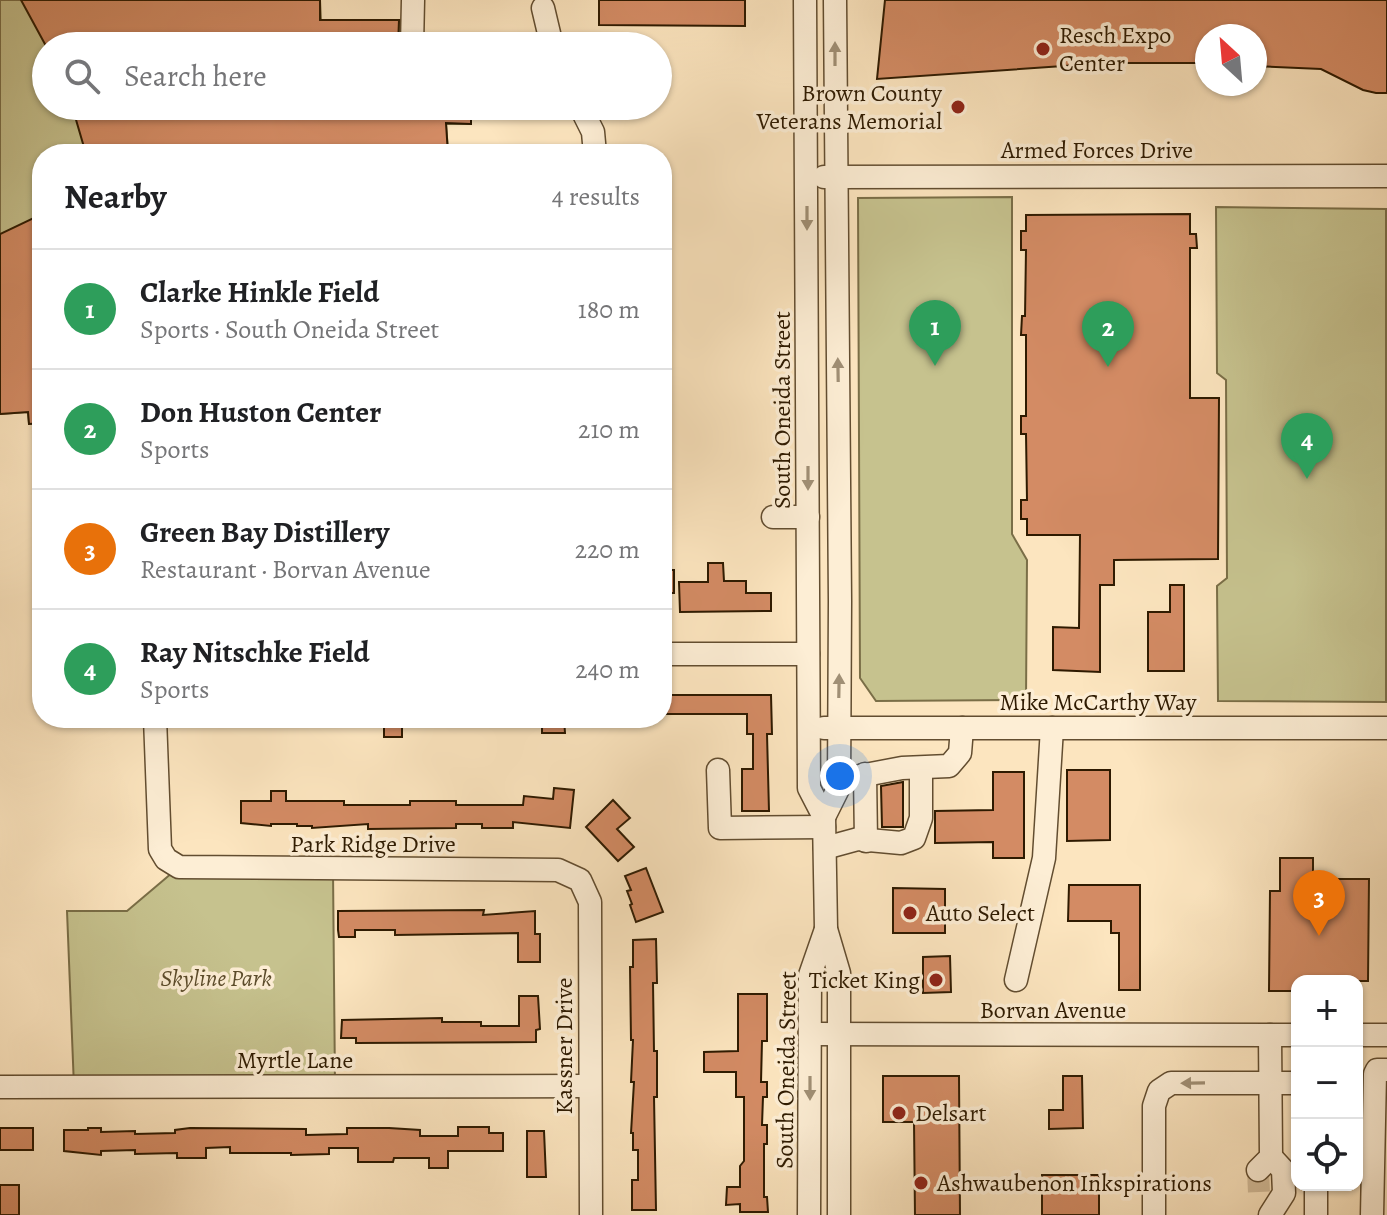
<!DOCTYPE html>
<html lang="en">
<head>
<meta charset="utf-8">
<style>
  :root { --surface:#fff; --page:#f6f6f6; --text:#202124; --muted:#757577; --line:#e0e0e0; --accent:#1a73e8 }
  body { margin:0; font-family:Alegreya,serif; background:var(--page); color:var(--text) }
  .controls { position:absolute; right:24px; bottom:24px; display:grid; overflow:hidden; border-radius:16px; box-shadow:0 2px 6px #0004 }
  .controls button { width:72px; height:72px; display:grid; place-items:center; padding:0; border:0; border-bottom:2px solid var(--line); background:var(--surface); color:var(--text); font:40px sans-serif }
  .compass { position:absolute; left:1195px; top:24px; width:72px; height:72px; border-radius:50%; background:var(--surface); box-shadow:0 2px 6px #0004; rotate:334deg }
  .you { position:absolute; left:840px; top:776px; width:28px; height:28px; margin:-20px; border:6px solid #fff; border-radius:50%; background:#1a73e8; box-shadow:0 0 0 12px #1a73e833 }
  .badge { display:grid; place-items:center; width:52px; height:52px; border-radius:50%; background:var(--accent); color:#fff; font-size:26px; font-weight:700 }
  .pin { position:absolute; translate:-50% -66px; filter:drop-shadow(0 2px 4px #0008) }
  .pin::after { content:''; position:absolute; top:42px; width:28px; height:24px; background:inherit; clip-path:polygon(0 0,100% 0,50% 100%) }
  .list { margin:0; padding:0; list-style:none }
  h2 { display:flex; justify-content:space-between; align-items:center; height:104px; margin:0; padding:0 32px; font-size:34px }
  h2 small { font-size:26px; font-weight:400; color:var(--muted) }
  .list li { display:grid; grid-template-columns:52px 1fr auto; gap:24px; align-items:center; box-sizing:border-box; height:120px; padding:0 32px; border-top:2px solid var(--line) }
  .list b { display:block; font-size:30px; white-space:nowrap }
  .list p { margin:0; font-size:26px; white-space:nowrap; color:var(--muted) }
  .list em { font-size:26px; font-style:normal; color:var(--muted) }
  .icon { flex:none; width:44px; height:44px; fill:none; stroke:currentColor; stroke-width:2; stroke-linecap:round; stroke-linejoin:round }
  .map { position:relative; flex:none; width:1387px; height:1215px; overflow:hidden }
  .search { position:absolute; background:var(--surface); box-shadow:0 2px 6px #0004; left:32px; top:32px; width:640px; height:88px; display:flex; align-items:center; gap:20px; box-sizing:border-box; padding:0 28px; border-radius:44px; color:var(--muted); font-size:30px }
  .panel { position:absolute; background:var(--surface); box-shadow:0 2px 6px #0004; left:32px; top:144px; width:640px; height:584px; border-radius:32px }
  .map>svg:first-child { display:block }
  .green { fill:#c6c28e; stroke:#7a6e47; stroke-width:2 }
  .building { fill:#d38b64; stroke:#2e1a00; stroke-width:2 }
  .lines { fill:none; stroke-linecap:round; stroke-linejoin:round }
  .minor-tunnel { stroke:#d3bc99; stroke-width:22; stroke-dasharray:22 11; stroke-linecap:butt }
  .minor-casing { stroke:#624d30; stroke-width:25 }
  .minor { stroke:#fdeed5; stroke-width:22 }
  .oneway { fill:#a08f75 }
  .poi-dot { fill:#8f2418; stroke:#fdeed5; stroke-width:3 }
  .labels { text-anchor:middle; stroke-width:7; stroke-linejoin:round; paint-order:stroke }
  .poi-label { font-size:24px; fill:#2e1a00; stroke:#fdeed5; text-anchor:start }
  .street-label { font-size:24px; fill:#2e1a00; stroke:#fdeed5 }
  .park-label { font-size:24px; font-style:italic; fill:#5c4c2b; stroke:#fdeed5 }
</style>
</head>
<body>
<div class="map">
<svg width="1387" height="1215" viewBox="0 0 1387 1215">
  <rect width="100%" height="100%" fill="#fce5bf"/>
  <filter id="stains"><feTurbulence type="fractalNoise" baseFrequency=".0025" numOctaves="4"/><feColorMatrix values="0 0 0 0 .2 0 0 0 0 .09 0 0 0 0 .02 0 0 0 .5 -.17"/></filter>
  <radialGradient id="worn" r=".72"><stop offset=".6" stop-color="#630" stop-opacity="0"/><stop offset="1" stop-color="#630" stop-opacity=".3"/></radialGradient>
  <g class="green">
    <path d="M0 0H320L321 20H400V45H426V37H446V46H452H46V106H471V124H446L448 150H519V154H42V423L29 424 28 412 0 414Z"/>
    <path d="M1012 197V534L1027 560 1026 700 876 701 860 678 858 198Z"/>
    <path d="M1216 207 1386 209V702L1218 701 1217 586 1227 578 1226 380 1217 373Z"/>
    <path d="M179 867 333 870 335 1086 74 1087 67 911H127Z"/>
  </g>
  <g class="building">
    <path d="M21 0H320V20H399L398 46H46Z"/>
    <path d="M599 0H745V26L599 25Z"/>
    <path d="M885 0H1387V93H1376L1363 90 1321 69 1255 66V36H1207V63H1107L877 79Z"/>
    <path d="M72 106H471V124L446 123 448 154H86Z"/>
    <path d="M42 214V423L29 424 28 412 0 414V234Z"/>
    <path d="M1190 214V234H1196L1197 248H1190V398H1219L1218 559 1114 560V585H1100V672L1053 670V627L1079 628 1080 535H1027V519H1021V500H1027L1026 434H1021V416H1026V335H1021L1022 316H1025L1026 250H1021V231H1026V215Z"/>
    <path d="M708 563H723L724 581H746V593H771V611L680 612 679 582H708Z"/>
    <rect x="662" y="570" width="12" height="23"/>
    <path d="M1170 585H1184V671H1148V612H1170Z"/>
    <path d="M662 695H771L772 734H767L769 811H742V769H753V734H747V714H662Z"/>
    <path d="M542 718H564L565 733H542Z"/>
    <rect x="384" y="719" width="18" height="18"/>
    <path d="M1067 770H1110V840L1067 841Z"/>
    <path d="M993 772H1024V858H993V842L935 843V811L993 810Z"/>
    <path d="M903 782V827H882L881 786Z"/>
    <path d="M554 788 574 790 570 828 513 822V828H482V824H456V828L368 829V824L312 828V826H297V824H271V826L241 823V801H271V791H286V801H344V805H410V801H456V805H523L524 796 553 799Z"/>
    <path d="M613 800 630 818 617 829 634 847 618 861 586 827Z"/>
    <path d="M1280 858H1313V879H1369L1368 981H1297V991H1269L1270 891H1280Z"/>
    <path d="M646 868 663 912 636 922 630 905 632 904 627 891 631 890 625 876Z"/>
    <path d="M1069 885H1140V990H1119V933H1111V921H1068Z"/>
    <path d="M893 888 945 889V933H893Z"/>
    <path d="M484 910 483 915 535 911V934H540V962H518V933L395 935V930H355V937H339L338 930V911Z"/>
    <path d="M656 939 657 983H653L654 1051H657V1097H654L656 1210H632V1180H638V1150H633V1133H631L634 1082H631L633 1040H631L630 967H633V940Z"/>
    <path d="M950 956 951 992 923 993V957Z"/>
    <path d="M738 994H767V1041H762L761 1082H767V1097H763L762 1125H767V1144H764V1197H767L768 1212H740V1204L726 1205 727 1187H740V1166L744 1161V1097H736V1072H704V1052L738 1051Z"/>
    <path d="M519 996H538L540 1029 536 1030V1042L356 1043V1038H341L342 1020 442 1018V1022H481V1026H519Z"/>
    <path d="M883 1076H959L960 1215H915L914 1122H883Z"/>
    <path d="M1063 1076H1082L1083 1128 1049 1129V1110H1063Z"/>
    <path d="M458 1127H489V1133H503V1151H448V1168H429V1158H394L393 1162H358V1148H329V1154L291 1155V1153H230V1147L206 1148V1158H177V1153L135 1154V1150L101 1151V1155L64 1151V1130H88V1128H101V1132L135 1131V1134L175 1133V1130L190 1128 306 1129V1135L347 1134V1128H389L420 1130V1136H458Z"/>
    <rect x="0" y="1128" width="33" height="22"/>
    <path d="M527 1131H544L546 1177H527Z"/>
    <rect x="1042" y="1175" width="57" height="40"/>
    <rect x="0" y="1185" width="19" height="30"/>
  </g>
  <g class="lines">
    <path class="minor-tunnel" d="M1258 1170 1259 1193"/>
    <g class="minor-casing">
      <g id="minor">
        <path d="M805 0 809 788 824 817 826 929 839 973V1215"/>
        <path d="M543 8 552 46"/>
        <path d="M412 46 413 0"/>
        <path d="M580 106 593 132 595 154"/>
        <path d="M824 177 1387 176"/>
        <path d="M773 517H808"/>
        <path d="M662 654H808"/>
        <path d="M155 718 160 849 166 859 179 867 558 870 580 880 590 902 591 1215"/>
        <path d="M824 728H1387"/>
        <path d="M718 770 720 828 824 827"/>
        <path d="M865 774 866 841"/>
        <path d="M839 780 902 768 949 766 960 753 962 728"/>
        <path d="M824 817 839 787 840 601 835 0"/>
        <path d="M825 848 858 839 901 843 914 838 921 818V768"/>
        <path d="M1016 980 1044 858 1052 728"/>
        <path d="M810 1034 1297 1035"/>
        <path d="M1357 1035H1387"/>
        <path d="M0 1087 590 1086"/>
        <path d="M1258 1170 1271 1157 1270 1035"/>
        <path d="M809 1215 810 975 826 929"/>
        <path d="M1154 1215V1106L1159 1091 1171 1083H1297"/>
        <path d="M1270 1215 1284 1193 1283 1170 1271 1157"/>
        <path d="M1316 1215V1185"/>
        <path d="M1372 1215 1375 1074 1377 1070H1387"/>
      </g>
    </g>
    <use href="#minor" class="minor"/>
  </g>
  <defs><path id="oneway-solid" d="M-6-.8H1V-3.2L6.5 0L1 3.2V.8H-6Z" transform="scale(2)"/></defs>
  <g class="oneway">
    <use href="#oneway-solid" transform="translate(835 54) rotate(-90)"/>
    <use href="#oneway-solid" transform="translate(807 218) rotate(90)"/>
    <use href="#oneway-solid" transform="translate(838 370) rotate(-91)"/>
    <use href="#oneway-solid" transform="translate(808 478) rotate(90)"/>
    <use href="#oneway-solid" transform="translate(839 686) rotate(-89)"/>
    <use href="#oneway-solid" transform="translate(1193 1083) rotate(179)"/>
    <use href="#oneway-solid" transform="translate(810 1088) rotate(90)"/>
  </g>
  <g class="poi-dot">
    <circle cx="1043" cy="49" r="8"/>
    <circle cx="958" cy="107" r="8"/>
    <circle cx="910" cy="913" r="8"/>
    <circle cx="936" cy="980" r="8"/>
    <circle cx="899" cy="1113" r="8"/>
    <circle cx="921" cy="1183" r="8"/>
  </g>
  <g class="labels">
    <g class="poi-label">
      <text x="1059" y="43">Resch Expo<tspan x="1059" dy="28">Center</tspan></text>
      <text x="942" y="101" text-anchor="end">Brown County<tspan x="942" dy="28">Veterans Memorial</tspan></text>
      <text x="926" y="921">Auto Select</text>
      <text x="920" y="988" text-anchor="end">Ticket King</text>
      <text x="915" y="1121">Delsart</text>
      <text x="937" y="1191">Ashwaubenon Inkspirations</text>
    </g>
    <g class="street-label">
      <text x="1097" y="158">Armed Forces Drive</text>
      <text transform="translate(782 410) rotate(-90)" y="8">South Oneida Street</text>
      <text x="1098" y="710">Mike McCarthy Way</text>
      <text x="373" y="852">Park Ridge Drive</text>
      <text x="1053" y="1018">Borvan Avenue</text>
      <text transform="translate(564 1046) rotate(-90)" y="8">Kassner Drive</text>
      <text x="295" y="1068">Myrtle Lane</text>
      <text transform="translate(786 1070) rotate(-89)" y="8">South Oneida Street</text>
    </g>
    <g class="park-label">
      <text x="216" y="986">Skyline Park</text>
    </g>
  </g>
  <rect width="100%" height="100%" filter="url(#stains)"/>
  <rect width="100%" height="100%" fill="url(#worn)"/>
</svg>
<div class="controls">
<button>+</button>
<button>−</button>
<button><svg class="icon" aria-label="locate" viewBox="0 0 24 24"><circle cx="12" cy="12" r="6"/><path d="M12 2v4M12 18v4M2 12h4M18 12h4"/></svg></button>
</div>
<svg class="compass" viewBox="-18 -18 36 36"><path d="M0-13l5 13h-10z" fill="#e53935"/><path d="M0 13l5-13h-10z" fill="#757577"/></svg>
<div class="you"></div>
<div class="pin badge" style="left:935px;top:366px;background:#2e9e5b">1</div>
<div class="pin badge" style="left:1108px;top:367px;background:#2e9e5b">2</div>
<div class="pin badge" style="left:1319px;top:936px;background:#e8710a">3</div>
<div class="pin badge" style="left:1307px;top:479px;background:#2e9e5b">4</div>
<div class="search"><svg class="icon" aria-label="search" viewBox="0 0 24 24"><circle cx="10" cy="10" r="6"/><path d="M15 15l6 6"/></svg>Search here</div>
<section class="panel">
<h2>Nearby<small>4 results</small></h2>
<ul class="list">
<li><span class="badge" style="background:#2e9e5b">1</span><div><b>Clarke Hinkle Field</b><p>Sports · South Oneida Street</p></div><em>180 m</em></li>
<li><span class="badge" style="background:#2e9e5b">2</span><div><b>Don Huston Center</b><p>Sports</p></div><em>210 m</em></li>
<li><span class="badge" style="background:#e8710a">3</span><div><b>Green Bay Distillery</b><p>Restaurant · Borvan Avenue</p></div><em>220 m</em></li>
<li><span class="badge" style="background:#2e9e5b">4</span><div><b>Ray Nitschke Field</b><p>Sports</p></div><em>240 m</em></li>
</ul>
</section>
</div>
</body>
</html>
